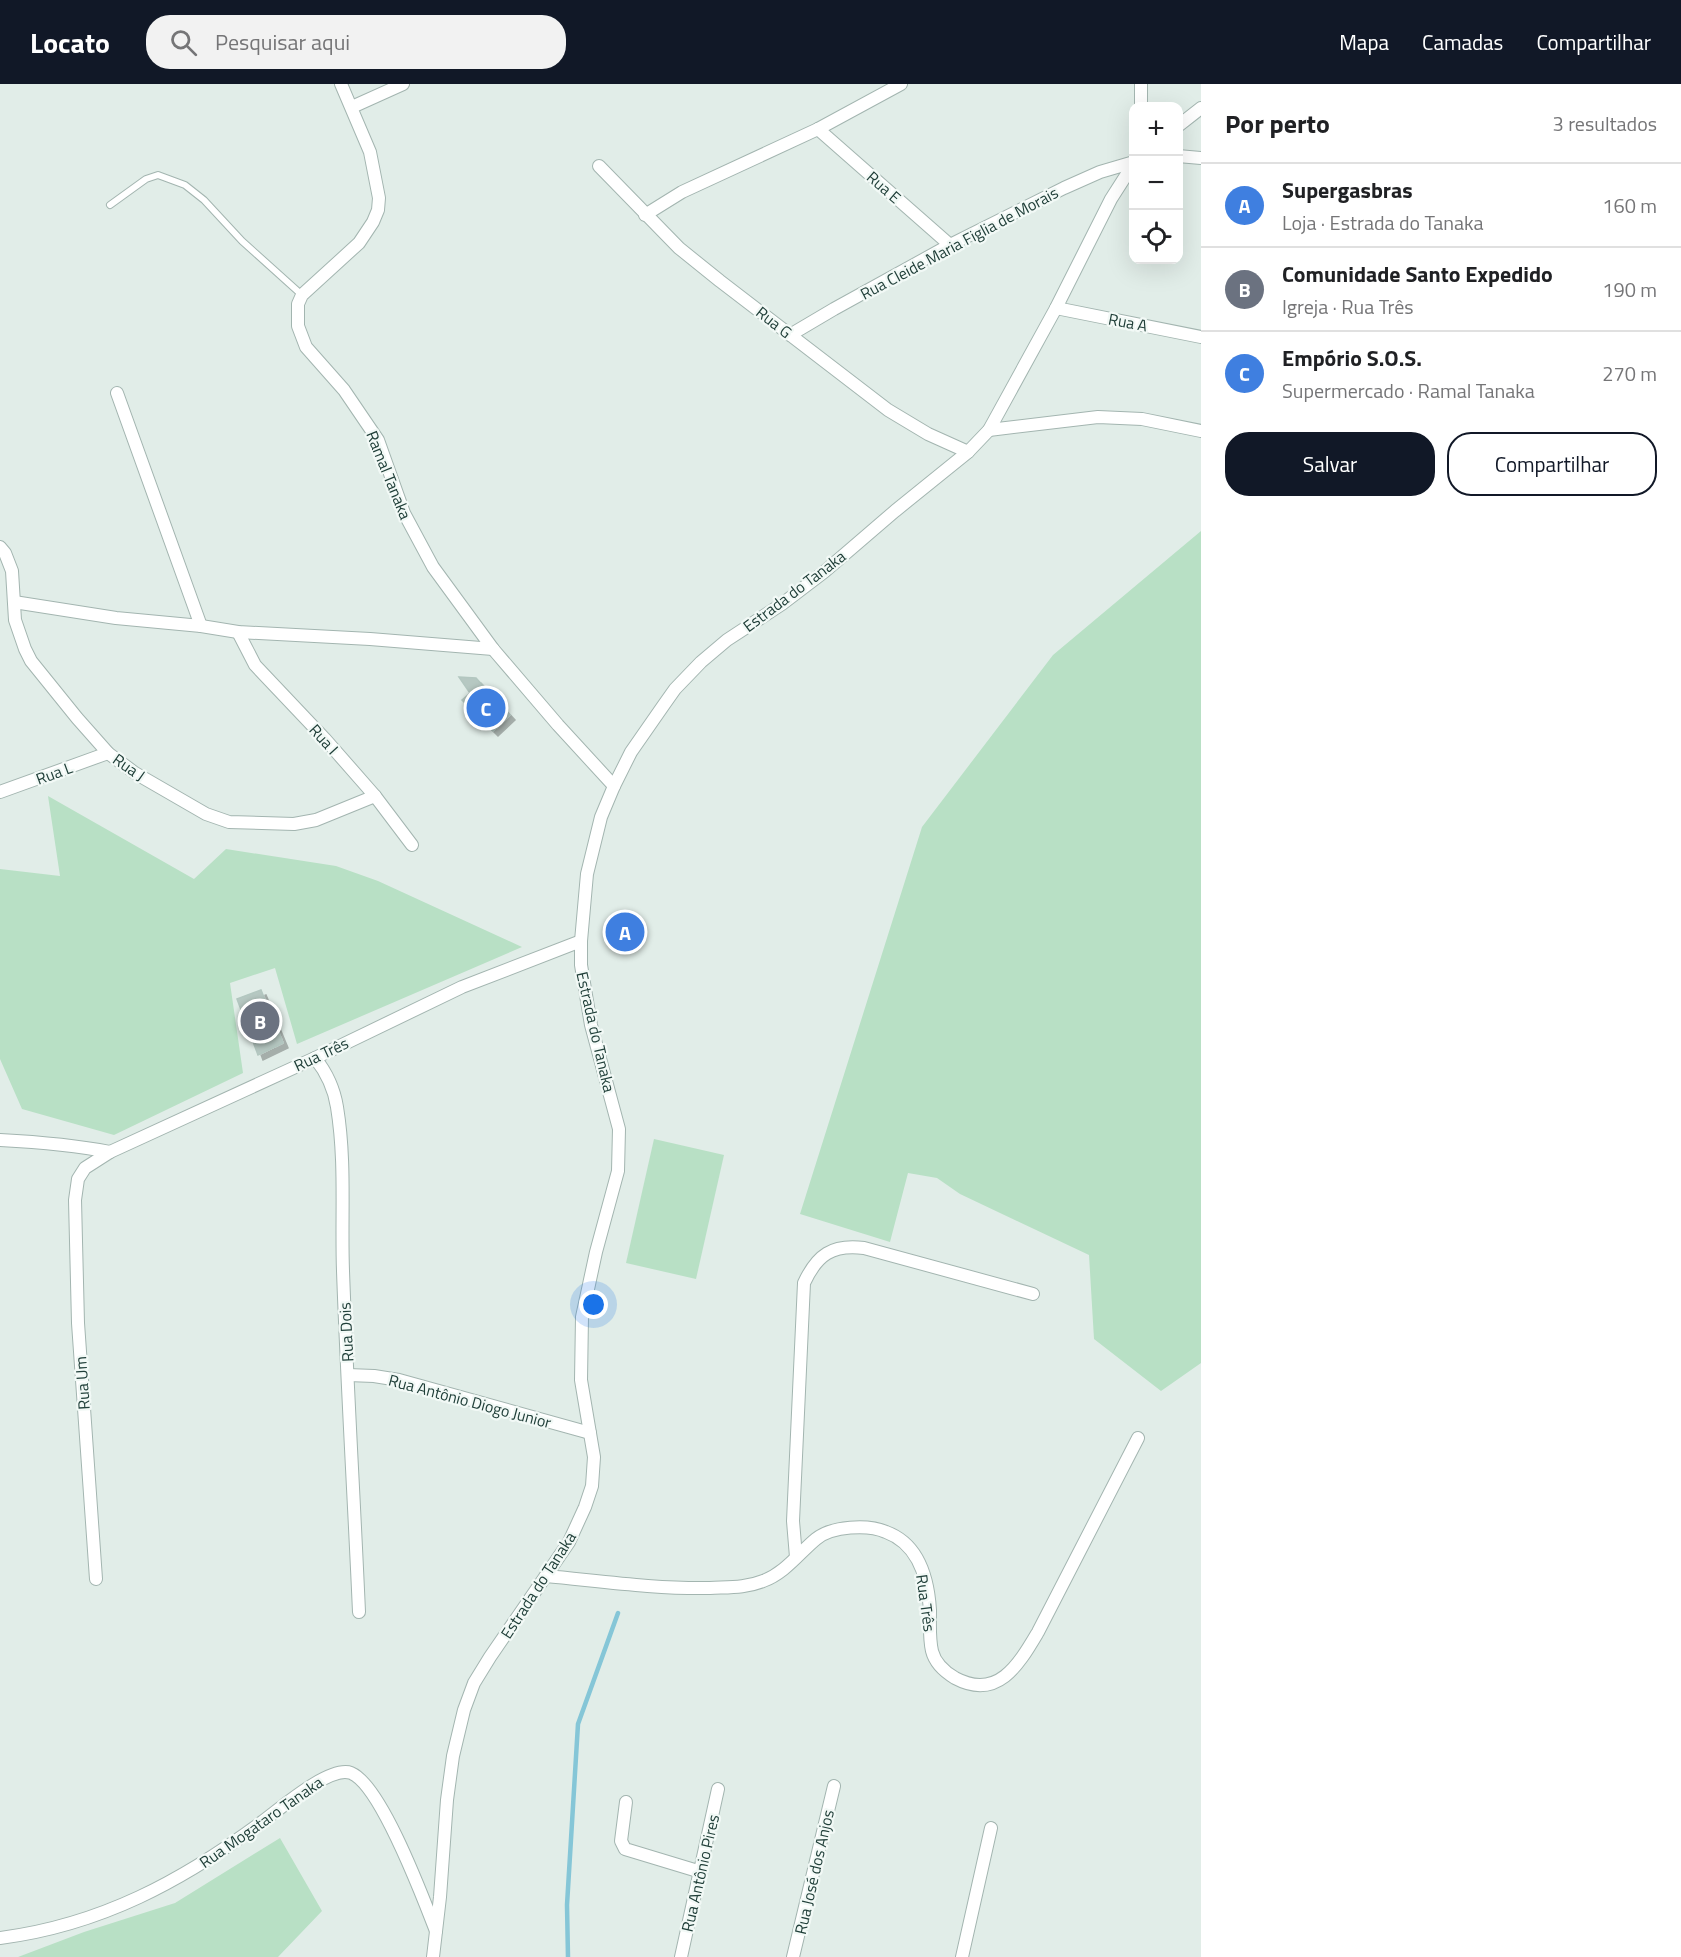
<!DOCTYPE html>
<html lang="pt">
<head>
<meta charset="utf-8">
<style>
  :root { --surface:#fff; --page:#f2f2f2; --text:#202124; --muted:#757577; --line:#e0e0e0; --accent:#111827 }
  body { margin:0; font-family:"Titillium Web",sans-serif; background:var(--page); color:var(--text) }
  .controls { position:absolute; right:18px; top:18px; display:grid; overflow:hidden; border-radius:12px; box-shadow:0 6px 24px #0002 }
  .controls button { width:54px; height:54px; display:grid; place-items:center; padding:0; border:0; border-bottom:2px solid var(--line); background:var(--surface); color:var(--text); font:30px sans-serif }
  .you { position:absolute; left:594px; top:1221px; width:21px; height:21px; margin:-15px; border:4px solid #fff; border-radius:50%; background:#1a73e8; box-shadow:0 0 0 9px #1a73e833 }
  .badge { display:grid; place-items:center; width:39px; height:39px; border-radius:50%; background:var(--accent); color:#fff; font-size:20px; font-weight:700 }
  .pin { position:absolute; translate:-50% -50%; border:3px solid #fff; box-shadow:0 2px 6px #0006 }
  .list { margin:0; padding:0; list-style:none }
  h2 { display:flex; justify-content:space-between; align-items:center; height:78px; margin:0; padding:0 24px; font-size:26px }
  h2 small { font-size:20px; font-weight:400; color:var(--muted) }
  .list li { display:grid; grid-template-columns:39px 1fr auto; gap:18px; align-items:center; box-sizing:border-box; height:84px; padding:0 24px; border-top:2px solid var(--line) }
  .list b { display:block; font-size:22px; white-space:nowrap }
  .list p { margin:0; font-size:20px; white-space:nowrap; color:var(--muted) }
  .list em { font-size:20px; font-style:normal; color:var(--muted) }
  .actions { display:flex; gap:12px; padding:18px 24px }
  .actions a { flex:1; padding:14px 0; border:2px solid var(--accent); border-radius:24px; text-align:center; font-size:21px; color:var(--accent) }
  .actions .main { background:var(--accent); color:#fff }
  .icon { flex:none; width:33px; height:33px; fill:none; stroke:currentColor; stroke-width:2; stroke-linecap:round; stroke-linejoin:round }
  .map { position:relative; flex:none; width:1201px; height:1873px; overflow:hidden }
  header { display:flex; align-items:center; gap:36px; box-sizing:border-box; height:84px; padding:0 30px; background:var(--accent); color:#fff }
  header strong { font-size:28px }
  nav { display:flex; gap:33px; margin-inline-start:auto; font-size:21px }
  .search { width:420px; height:54px; background:var(--page); display:flex; align-items:center; gap:15px; box-sizing:border-box; padding:0 21px; border-radius:24px; color:var(--muted); font-size:22px }
  main { display:flex }
  aside { flex:1; background:var(--surface) }
  .map>svg:first-child { display:block }
  .green { fill:#b8e0c5 }
  .lines { fill:none; stroke-linecap:round; stroke-linejoin:round }
  .stream { stroke:#85c6d7; stroke-width:4.5 }
  .building { fill:#b6c8c2; stroke:#b3c7c0; stroke-width:1.5; filter:url(#shadow) }
  .lane-casing { stroke:#a3b5b0; stroke-width:8 }
  .street-casing { stroke:#a3b5b0; stroke-width:14 }
  .lane { stroke:#fff; stroke-width:6 }
  .street { stroke:#fff; stroke-width:12 }
  .labels { text-anchor:middle; stroke-width:4.5; stroke-linejoin:round; paint-order:stroke }
  .street-label { font-size:16px; fill:#203f39; stroke:#f2f9f6 }
</style>
</head>
<body>
<header>
<strong>Locato</strong>
<div class="search"><svg class="icon" aria-label="search" viewBox="0 0 24 24"><circle cx="10" cy="10" r="6"/><path d="M15 15l6 6"/></svg>Pesquisar aqui</div>
<nav><a>Mapa</a><a>Camadas</a><a>Compartilhar</a></nav>
</header>
<main>
<div class="map">
<svg width="1201" height="1873" viewBox="0 0 1201 1873">
  <defs>
    <filter id="shadow"><feDropShadow dx="5" dy="5" stdDeviation="0" flood-color="#0004"/></filter>
  </defs>
  <rect width="100%" height="100%" fill="#e1ede8"/>
  <g class="green">
    <path d="M1201 447V1279L1161 1307 1094 1255 1089 1171 960 1110 937 1094 908 1089 890 1158 800 1130 922 743 1053 571Z"/>
    <path d="M48 712 194 795 226 765 336 782 378 797 522 863 297 960 275 884 230 899 243 989 114 1051 22 1025 0 975V785L60 792Z"/>
    <path d="M654 1055 724 1071 696 1195 626 1179Z"/>
    <path d="M280 1754 322 1827 278 1873H18L84 1848 175 1819Z"/>
  </g>
  <g class="lines">
    <path class="stream" d="M568 1873 567 1821 578 1640 618 1529"/>
  </g>
  <g class="building">
    <path d="M459 593 476 594 510 631 493 647 462 616 470 609Z"/>
    <path d="M261 906 283 959 258 971 237 915Z"/>
  </g>
  <g class="lines">
    <g class="lane-casing">
      <path id="lane" d="M110 121 146 95 158 91 185 101 204 116 242 157 302 211"/>
    </g>
    <g class="street-casing">
      <g id="street">
        <path d="M341 0 370 68 379 114 378 126 373 138 359 159 302 211 298 220V242L306 263 344 306 378 356 404 429 433 483 493 565 558 641 614 702"/>
        <path d="M1141 22V0"/>
        <path d="M352 23 403 0"/>
        <path d="M1178 42 1201 24"/>
        <path d="M818 45 950 161"/>
        <path d="M1178 72 1201 74"/>
        <path d="M599 82 679 164 720 197 888 326 928 350 968 368"/>
        <path d="M645 131 682 108 818 45 901 0"/>
        <path d="M1056 224 1201 253"/>
        <path d="M790 251 834 225 950 161 1064 104 1100 88 1134 78"/>
        <path d="M117 309 201 542"/>
        <path d="M989 346 1098 333 1142 335 1201 347"/>
        <path d="M0 463 5 469 12 487 15 536 25 565 31 577 77 634 108 669 135 689 206 730 229 738 294 740 316 736 375 712"/>
        <path d="M14 518 116 534 201 542 238 548 370 555 493 565"/>
        <path d="M238 548 255 581 325 655 375 712 412 761"/>
        <path d="M0 708 108 669"/>
        <path d="M315 974C327 989 334 1004 337 1023 346 1078 341 1132 343 1187 347 1300 354 1414 359 1528"/>
        <path d="M0 1056C37 1058 74 1061 110 1068"/>
        <path d="M348 1291 374 1292 399 1296 590 1349"/>
        <path d="M796 1473 793 1437 804 1199C817 1171 832 1160 864 1164L1033 1210"/>
        <path d="M546 1492C600 1497 655 1505 710 1504 728 1503 746 1504 763 1497 785 1489 799 1469 816 1455 832 1442 868 1440 886 1448 919 1460 928 1494 930 1526 930 1539 929 1554 932 1567 935 1579 945 1588 955 1594 998 1617 1019 1580 1038 1548L1138 1354"/>
        <path d="M96 1495 78 1239 75 1116 78 1095 85 1084 110 1068 315 974 462 903 581 857"/>
        <path d="M626 1718 621 1757 625 1765 701 1788"/>
        <path d="M0 1854C101 1841 182 1797 262 1738 280 1725 330 1681 351 1689 381 1701 423 1814 436 1847"/>
        <path d="M433 1873 440 1813 447 1716 453 1672 464 1626 474 1599 490 1573 569 1458 585 1423 592 1402 594 1373 581 1296 582 1233 596 1168 618 1087 619 1045 591 941 581 881V857L587 790 601 733 614 702 631 668 663 622 675 605 701 578 727 556 782 520 824 488 895 427 968 368 989 346 1056 224 1111 115 1134 79"/>
        <path d="M681 1873 718 1705"/>
        <path d="M793 1873 834 1702"/>
        <path d="M962 1873 991 1744"/>
      </g>
    </g>
    <use href="#lane" class="lane"/>
    <use href="#street" class="street"/>
  </g>
  <g class="labels">
    <g class="street-label">
      <text transform="translate(884 103) rotate(41)" y="6">Rua E</text>
      <text transform="translate(959 159) rotate(-28)" y="6">Rua Cleide Maria Figlia de Morais</text>
      <text transform="translate(774 238) rotate(38)" y="6">Rua G</text>
      <text transform="translate(1128 238) rotate(11)" y="6">Rua A</text>
      <text transform="translate(389 391) rotate(68)" y="6">Ramal Tanaka</text>
      <text transform="translate(794 507) rotate(-37)" y="6">Estrada do Tanaka</text>
      <text transform="translate(324 655) rotate(48)" y="6">Rua I</text>
      <text transform="translate(129 683) rotate(35)" y="6">Rua J</text>
      <text transform="translate(54 689) rotate(-20)" y="6">Rua L</text>
      <text transform="translate(596 948) rotate(77)" y="6">Estrada do Tanaka</text>
      <text transform="translate(321 970) rotate(-25)" y="6">Rua Três</text>
      <text transform="translate(346 1248) rotate(-93)" y="6">Rua Dois</text>
      <text transform="translate(82 1299) rotate(-94)" y="6">Rua Um</text>
      <text transform="translate(470 1317) rotate(15)" y="6">Rua Antônio Diogo Junior</text>
      <text transform="translate(538 1501) rotate(-57)" y="6">Estrada do Tanaka</text>
      <text transform="translate(926 1519) rotate(82)" y="6">Rua Três</text>
      <text transform="translate(261 1738) rotate(-35)" y="6">Rua Mogataro Tanaka</text>
      <text transform="translate(814 1788) rotate(-77)" y="6">Rua José dos Anjos</text>
      <text transform="translate(700 1789) rotate(-77)" y="6">Rua Antônio Pires</text>
    </g>
  </g>
</svg>
<div class="controls">
<button>+</button>
<button>−</button>
<button><svg class="icon" aria-label="locate" viewBox="0 0 24 24"><circle cx="12" cy="12" r="6"/><path d="M12 2v4M12 18v4M2 12h4M18 12h4"/></svg></button>
</div>
<div class="you"></div>
<div class="pin badge" style="left:625px;top:848px;background:#3f7fe0">A</div>
<div class="pin badge" style="left:260px;top:937px;background:#6b7280">B</div>
<div class="pin badge" style="left:486px;top:624px;background:#3f7fe0">C</div>
</div>
<aside>
<h2>Por perto<small>3 resultados</small></h2>
<ul class="list">
<li><span class="badge" style="background:#3f7fe0">A</span><div><b>Supergasbras</b><p>Loja · Estrada do Tanaka</p></div><em>160 m</em></li>
<li><span class="badge" style="background:#6b7280">B</span><div><b>Comunidade Santo Expedido</b><p>Igreja · Rua Três</p></div><em>190 m</em></li>
<li><span class="badge" style="background:#3f7fe0">C</span><div><b>Empório S.O.S.</b><p>Supermercado · Ramal Tanaka</p></div><em>270 m</em></li>
</ul>
<div class="actions"><a class="main">Salvar</a><a>Compartilhar</a></div>
</aside>
</main>
</body>
</html>
